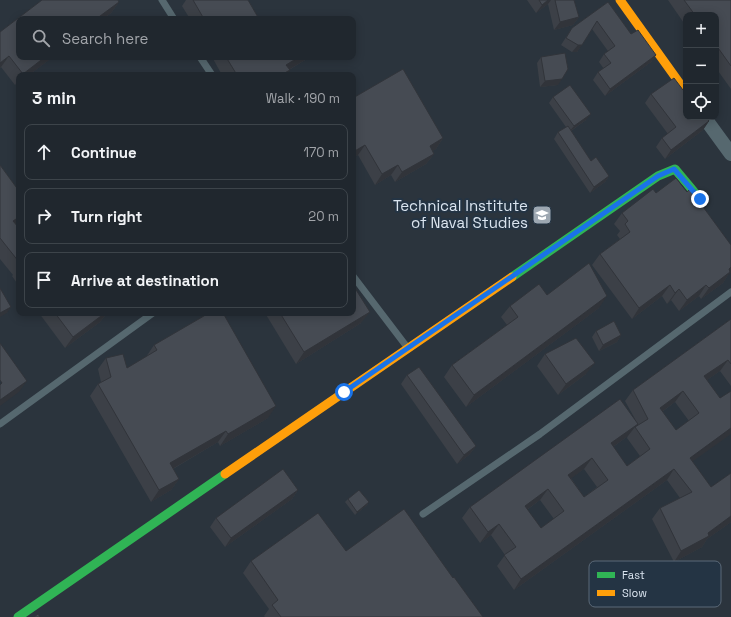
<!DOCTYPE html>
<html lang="en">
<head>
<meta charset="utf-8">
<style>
  :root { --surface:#20272e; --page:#2d333a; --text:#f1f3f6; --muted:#a2a5aa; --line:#3d444a }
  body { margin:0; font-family:"Space Grotesk",sans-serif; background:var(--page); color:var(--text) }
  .controls { position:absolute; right:12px; top:12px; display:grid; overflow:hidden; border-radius:8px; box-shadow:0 2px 10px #0003 }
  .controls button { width:36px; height:36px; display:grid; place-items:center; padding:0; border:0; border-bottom:1px solid var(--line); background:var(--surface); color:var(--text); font:20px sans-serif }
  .stop { position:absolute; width:12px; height:12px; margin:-9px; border:3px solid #1a73e8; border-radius:50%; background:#fff }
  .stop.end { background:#1a73e8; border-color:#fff; box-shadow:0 1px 4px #0008 }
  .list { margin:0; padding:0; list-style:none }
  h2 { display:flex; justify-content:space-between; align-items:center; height:52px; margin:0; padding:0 16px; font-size:17px }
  h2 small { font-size:13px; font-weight:400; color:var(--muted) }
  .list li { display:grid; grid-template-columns:26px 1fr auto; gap:12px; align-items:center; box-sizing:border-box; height:56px; margin:0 8px 8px; padding:0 8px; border:1px solid var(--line); border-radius:8px }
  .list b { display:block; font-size:15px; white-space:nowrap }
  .list em { font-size:13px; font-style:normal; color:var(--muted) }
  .icon { flex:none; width:22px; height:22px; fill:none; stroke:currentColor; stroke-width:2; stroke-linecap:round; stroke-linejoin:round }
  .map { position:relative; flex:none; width:731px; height:617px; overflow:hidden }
  .search { position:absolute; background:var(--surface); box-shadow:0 2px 10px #0003; left:16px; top:16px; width:340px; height:44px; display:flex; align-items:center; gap:10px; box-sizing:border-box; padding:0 14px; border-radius:8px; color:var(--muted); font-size:15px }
  .panel { position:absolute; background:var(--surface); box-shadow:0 2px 10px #0003; left:16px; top:72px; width:340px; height:244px; border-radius:8px }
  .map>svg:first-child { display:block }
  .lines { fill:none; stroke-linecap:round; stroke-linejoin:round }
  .lane { stroke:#56686f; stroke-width:7 }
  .street { stroke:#56686f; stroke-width:14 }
  .fast { stroke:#30b455; stroke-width:9 }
  .slow { stroke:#ff9f0a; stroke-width:9 }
  .wall { fill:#3c4047; fill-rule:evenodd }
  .shaded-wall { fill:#31343a }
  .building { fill:#464b53; stroke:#31343a; fill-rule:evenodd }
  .route { stroke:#1a73e8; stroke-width:5 }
  .labels { text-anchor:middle; stroke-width:4; stroke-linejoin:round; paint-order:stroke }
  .poi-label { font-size:15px; fill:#dbe5f0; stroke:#243444; text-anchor:end }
  .key { fill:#243444; stroke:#5b6978; stroke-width:1 }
  .key-label { font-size:11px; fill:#dbe5f0 }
</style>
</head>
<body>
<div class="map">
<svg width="731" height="617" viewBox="0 0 731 617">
  <rect width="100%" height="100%" fill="#2b343d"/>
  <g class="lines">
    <g class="lane">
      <path d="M162 0 174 19"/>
      <path d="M200 57 212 75"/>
      <path d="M353 276 407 347"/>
      <path d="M0 424 153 313"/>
      <path d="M423 514 540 434 731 292"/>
    </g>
    <path class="street" d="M704 117 731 154"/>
    <g class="fast">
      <path d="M512 277 658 176 675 169 700 199"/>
      <path d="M18 617 225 474"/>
    </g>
    <g class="slow">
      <path d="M620 0 686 92"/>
      <path d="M225 474 512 277"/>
    </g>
  </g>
  <g class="wall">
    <path d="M186 0H248L259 19H190L182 6Z"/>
    <path d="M527 0H574L579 17 573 25 554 30 548 4 536 13Z"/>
    <path d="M668 0H731V89L716 68V15H686V26Z"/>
    <path d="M119 2 111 13 29 75H19V82L15 85 1 67 0 68V32Z"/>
    <path d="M608 2 631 34 656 55 651 62 605 96 593 80 598 72 604 69 599 62 604 54 608 51 592 29 577 52H572L561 45 572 28Z"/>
    <path d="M212 57H310L289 70H290L286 75H222Z"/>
    <path d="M541 57 558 85 540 87 537 63Z"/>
    <path d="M683 90 709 121 703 130 665 159 656 147 662 138 668 134 645 103 651 94Z"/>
    <path d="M553 97 586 120 571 131 591 161 609 176 605 182 590 193 554 139 558 132 566 127 549 103Z"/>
    <path d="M353 98 443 138 436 149 432 151 434 154 426 164 395 182 391 175 375 185 358 155 353 158Z"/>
    <path d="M0 165 19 191V222L16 225 19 228V286L12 276 13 275 0 259Z"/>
    <path d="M656 193 728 275 723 283 701 299 699 296 679 311 671 300 667 304 662 296 632 319 592 265 600 254 620 239 617 235 620 231 614 224 622 213Z"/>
    <path d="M547 295 599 308 466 407 444 377 452 365 507 325 501 317 510 306Z"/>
    <path d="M39 313H107L100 322 65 348Z"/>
    <path d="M265 313H353L361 323 296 364Z"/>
    <path d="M731 319V386L720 371 707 380 692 462 711 487 731 473V522L707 539 702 547 674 562 652 519 660 508 680 498 667 480 514 590 497 566 505 555 491 535 480 543 462 518 470 507 635 419 625 401 633 390ZM675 402 689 421 676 430 662 412ZM628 436 627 438 640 456 627 466 613 447ZM584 469 597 487 584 497 571 478ZM540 500 554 519 541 528 527 510Z"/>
    <path d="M596 331 621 335 617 342 599 351 592 337Z"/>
    <path d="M154 345 268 418 220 446 218 442 173 469 179 479 171 490 151 502 90 396 98 384 101 382 98 369 106 358 127 368 146 357Z"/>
    <path d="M545 354 586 374 558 395 537 366Z"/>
    <path d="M407 375 476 446 469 455 457 464 401 384Z"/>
    <path d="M298 490 292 499 225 547 210 527 216 518Z"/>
    <path d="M348 499 369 502 367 505 355 515 345 502Z"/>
    <path d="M346 551 453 578 483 617H265L264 616 269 609 243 573 251 561Z"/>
  </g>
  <g class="shaded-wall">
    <path d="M548 0H551L548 4 536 13 542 5Z"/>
    <path d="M119 2 111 13 103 19H96Z"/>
    <path d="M579 17 573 25 554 30 560 22Z"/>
    <path d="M578 45H582L577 52H572Z"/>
    <path d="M656 55 651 62 605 96 610 89Z"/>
    <path d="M9 56 1 67 0 68V63Z"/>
    <path d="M45 57H53L29 75H22Z"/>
    <path d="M299 57H310L280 75 286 65Z"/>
    <path d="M290 70 286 75H281Z"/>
    <path d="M19 79V82L15 85Z"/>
    <path d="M562 79 558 85 540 87 545 81Z"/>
    <path d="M591 114 586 120 569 132 574 126Z"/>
    <path d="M709 121 703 130 665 159 671 150Z"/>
    <path d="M443 138 436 149 422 157 430 146Z"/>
    <path d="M365 145 358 155 353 158V152Z"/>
    <path d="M434 154 426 164 395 182 402 172Z"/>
    <path d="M398 165 391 175 375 185 382 174Z"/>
    <path d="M609 176 605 182 590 193 594 187Z"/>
    <path d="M19 217V222L5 233 13 221Z"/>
    <path d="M731 267V273L728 275 723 283 701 299 709 288Z"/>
    <path d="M670 285 662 296 632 319 639 308Z"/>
    <path d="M706 285 699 296 679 311 687 300Z"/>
    <path d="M679 289 671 300 667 304 675 293Z"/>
    <path d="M607 296 599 308 466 407 474 395Z"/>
    <path d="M11 307 7 313 0 317V313Z"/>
    <path d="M370 312 361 323 296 364 304 352Z"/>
    <path d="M105 313H107L100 322 65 348 73 337Z"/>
    <path d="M621 335 617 342 599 351 603 345Z"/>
    <path d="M728 360 720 371 697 387 704 376Z"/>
    <path d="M595 363 586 374 558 395 566 384Z"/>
    <path d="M27 381 19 392 0 406V400Z"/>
    <path d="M683 391 675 402 652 419 660 408Z"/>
    <path d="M276 406 268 418 220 446 228 434Z"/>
    <path d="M638 424 635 428V427L628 436 603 454 611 443Z"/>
    <path d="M731 428V434L682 469 690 458Z"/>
    <path d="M226 431 218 442 162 475 170 463Z"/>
    <path d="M476 446 469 455 457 464 464 455Z"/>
    <path d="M592 458 584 469 561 486 568 475Z"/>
    <path d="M674 469 667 480 514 590 521 579Z"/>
    <path d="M179 479 171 490 151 502 159 490Z"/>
    <path d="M548 489 540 500 517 517 525 506Z"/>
    <path d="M298 490 292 499 225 547 231 538Z"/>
    <path d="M369 502 367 505 355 515 357 512Z"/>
    <path d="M731 516V522L707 539 702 547 674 562 681 551 708 533Z"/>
    <path d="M499 524 491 535 480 543 488 532Z"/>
  </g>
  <g class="building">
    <path d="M42 0H118L119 2 96 19H19V57H45L23 74 9 56 0 63V32Z"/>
    <path d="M193 0H248L259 19H204Z"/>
    <path d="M539 0H548L542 5Z"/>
    <path d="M555 0H574L579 17 560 22Z"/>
    <path d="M684 0H731V66L716 45V15H695Z"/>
    <path d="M608 2 631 34 638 30 656 55 610 89 598 72 611 63 604 54 615 46 597 21 582 45H578L566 38 572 28Z"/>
    <path d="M565 53 568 69 562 79 545 81 541 57Z"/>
    <path d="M226 57H299L286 65 290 70 281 75H237Z"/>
    <path d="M403 69 443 138 430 146 434 154 402 172 398 165 382 174 365 145 353 152V98Z"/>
    <path d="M674 78 683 90 686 92V117H706L709 121 671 150 662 138 676 127 651 94Z"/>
    <path d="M570 85 591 114 574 126 553 97Z"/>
    <path d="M568 126 591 161 596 157 609 176 594 187 558 132Z"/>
    <path d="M0 165 19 191V217L13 221 19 228V262L0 238Z"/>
    <path d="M676 178 687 192 690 189 731 245V267L729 269 730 272 709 288 706 285 687 300 679 289 675 293 670 285 639 308 600 254 630 232 625 224 628 221 622 213 653 189 656 193Z"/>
    <path d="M589 263 607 296 474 395 452 365 518 317 510 306 539 284 547 295Z"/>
    <path d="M353 285 370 312 304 352 280 313H353Z"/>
    <path d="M0 288 11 307 0 313Z"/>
    <path d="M55 313H105L73 337Z"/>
    <path d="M209 313H223L276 406 228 434 226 431 170 463 179 479 159 490 98 384 111 377 106 358 123 354 127 368 157 350 154 345Z"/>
    <path d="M731 319V364L728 360 704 376 720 398 731 391V428L690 458 711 487 731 473V516L708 533 709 536 681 551 660 508 692 492 674 469 521 579 504 555 516 547 499 524 488 532 470 507 620 399 638 424 611 443 627 466 650 449 635 427 648 419 633 390ZM683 391 699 413 676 430 660 408ZM592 458 608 480 584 497 568 475ZM548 489 564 511 541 528 525 506Z"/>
    <path d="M614 321 621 335 603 345 596 331Z"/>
    <path d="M576 338 595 363 566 384 545 354Z"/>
    <path d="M0 343 27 381 0 400V385L2 383 0 380Z"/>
    <path d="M419 367 476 446 464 455 407 375Z"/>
    <path d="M283 469 298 490 231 538 216 518Z"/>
    <path d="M359 490 369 502 357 512 348 499Z"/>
    <path d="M404 509 453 578 454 577 483 617H281L272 605 278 600 251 561 318 513 346 551Z"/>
    <path d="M38 614 40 617H34Z"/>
  </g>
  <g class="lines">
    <path class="route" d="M344 392 658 176 674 169 700 199"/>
  </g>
  <defs>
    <g id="university-square" transform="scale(1)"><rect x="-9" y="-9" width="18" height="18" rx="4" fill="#9da7b1" stroke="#243444"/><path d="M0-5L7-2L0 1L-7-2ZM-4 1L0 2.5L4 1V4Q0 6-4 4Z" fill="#fff"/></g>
  </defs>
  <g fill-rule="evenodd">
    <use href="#university-square" x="542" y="215"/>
  </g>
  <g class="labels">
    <g class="poi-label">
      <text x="528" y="211">Technical Institute<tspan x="528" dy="17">of Naval Studies</tspan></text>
    </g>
  </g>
  <rect x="589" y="561" width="132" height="46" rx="6" class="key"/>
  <rect x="597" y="572" width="18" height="6" fill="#30b455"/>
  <rect x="597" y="590" width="18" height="6" fill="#ff9f0a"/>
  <g class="key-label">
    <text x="622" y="579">Fast</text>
    <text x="622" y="597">Slow</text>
  </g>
</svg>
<div class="controls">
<button>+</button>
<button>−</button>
<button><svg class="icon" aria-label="locate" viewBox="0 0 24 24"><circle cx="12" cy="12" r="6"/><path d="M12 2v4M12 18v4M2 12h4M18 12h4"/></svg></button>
</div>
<div class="stop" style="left:344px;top:392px"></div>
<div class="stop end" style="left:700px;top:199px"></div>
<div class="search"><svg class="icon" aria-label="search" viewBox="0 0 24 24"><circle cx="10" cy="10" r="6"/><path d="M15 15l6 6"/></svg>Search here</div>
<section class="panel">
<h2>3 min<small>Walk · 190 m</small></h2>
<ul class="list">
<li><svg class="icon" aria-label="ahead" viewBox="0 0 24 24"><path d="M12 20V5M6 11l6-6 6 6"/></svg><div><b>Continue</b></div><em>170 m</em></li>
<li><svg class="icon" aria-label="right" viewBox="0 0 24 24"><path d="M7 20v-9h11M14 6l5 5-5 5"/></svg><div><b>Turn right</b></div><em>20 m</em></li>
<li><svg class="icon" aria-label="arrive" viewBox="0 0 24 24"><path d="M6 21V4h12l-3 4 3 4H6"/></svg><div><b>Arrive at destination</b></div></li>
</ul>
</section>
</div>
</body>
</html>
